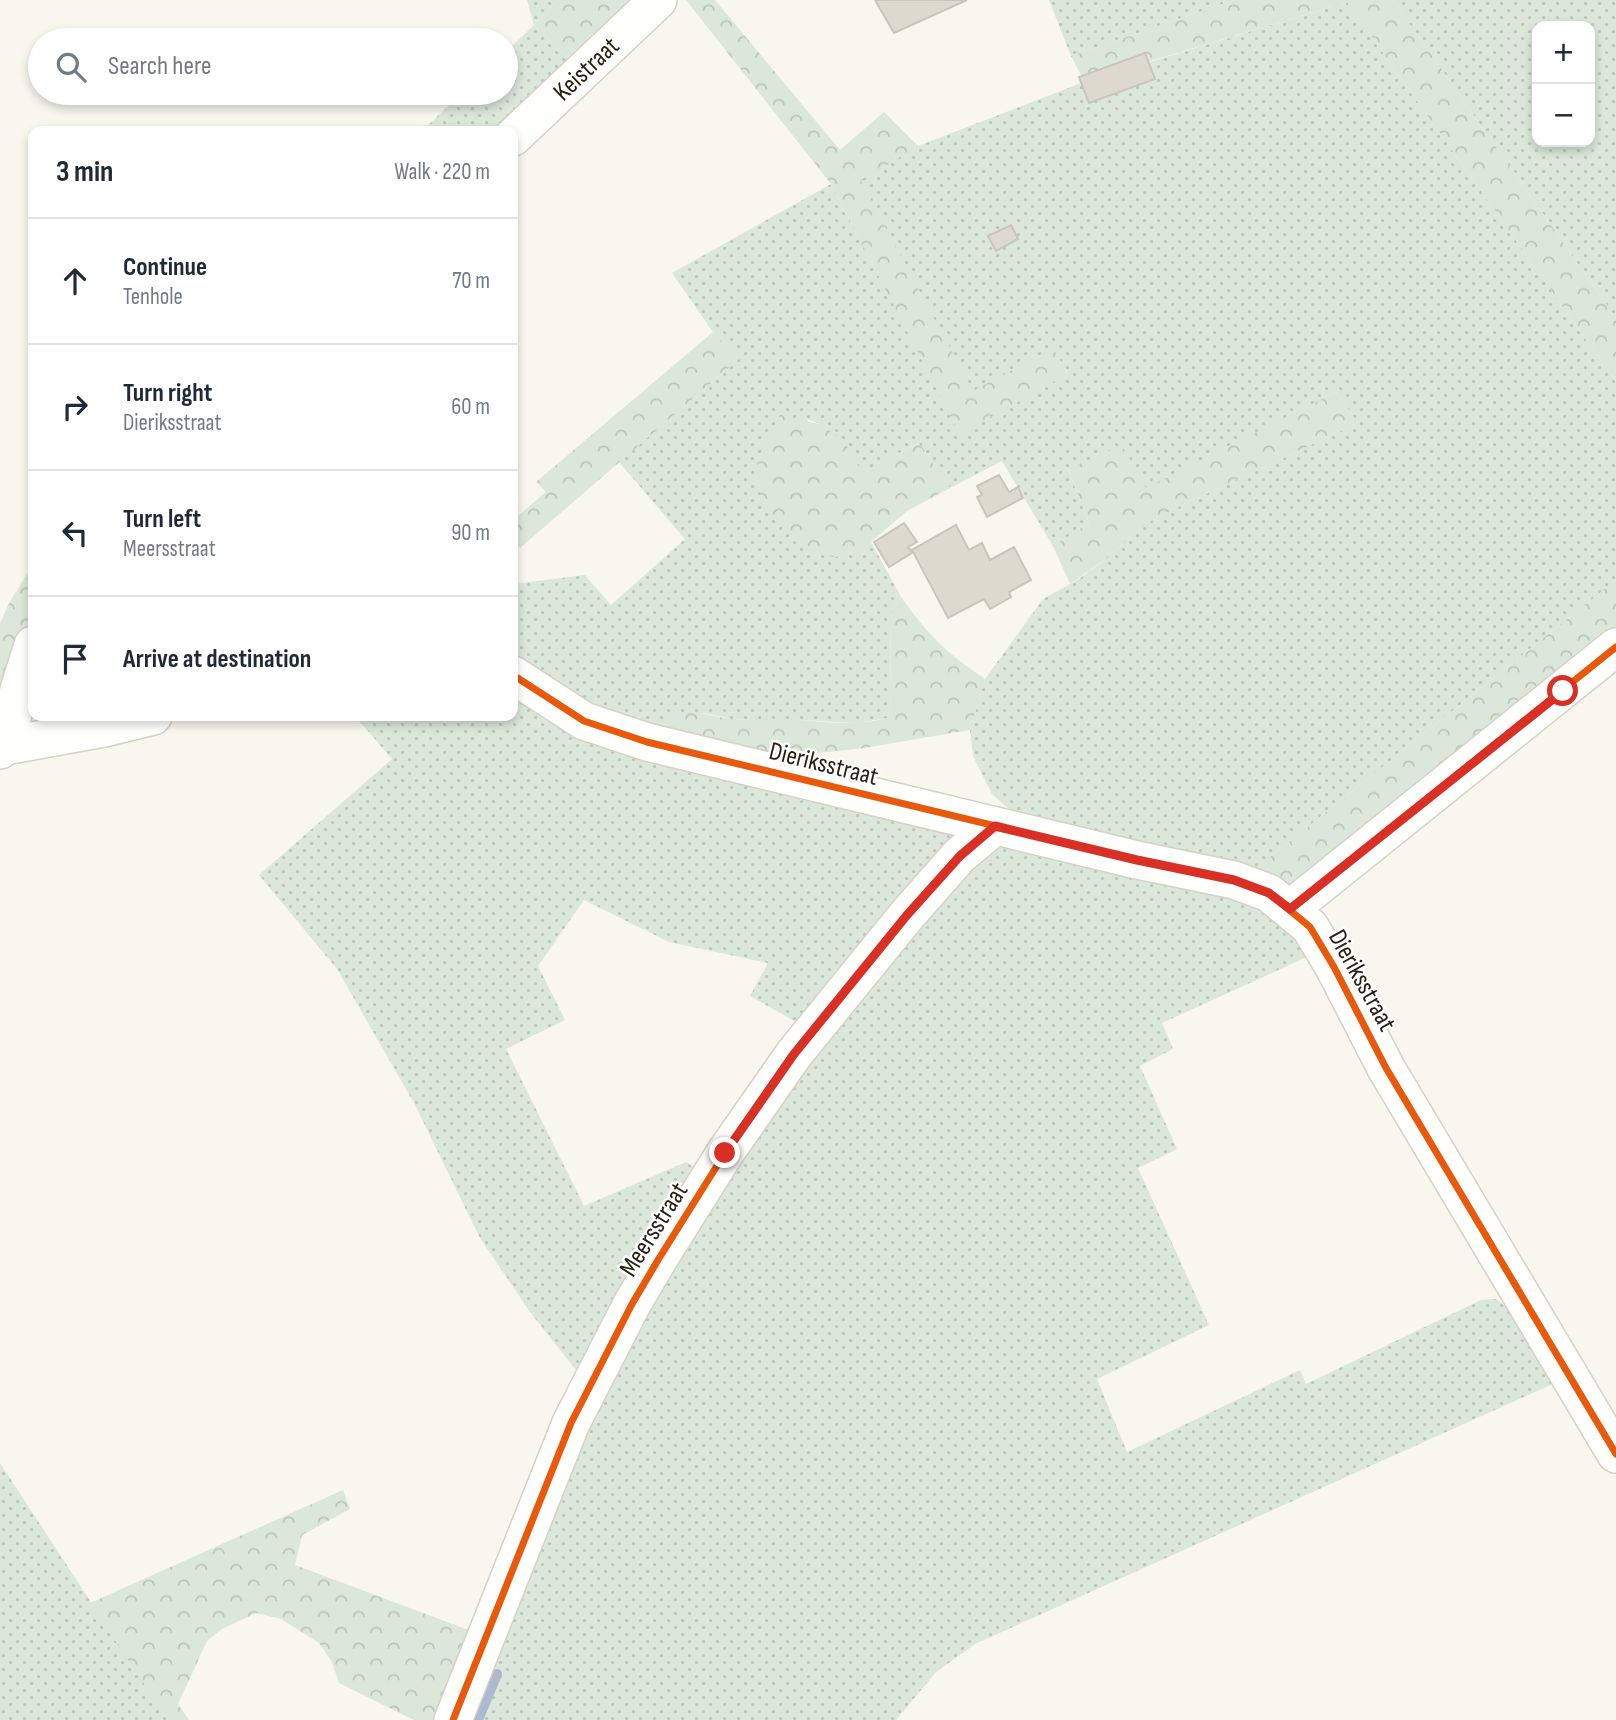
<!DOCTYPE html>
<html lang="en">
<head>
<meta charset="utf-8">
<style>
  :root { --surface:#fff; --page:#f2f2f3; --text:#1f2937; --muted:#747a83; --line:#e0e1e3 }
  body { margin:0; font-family:"Sofia Sans Condensed",sans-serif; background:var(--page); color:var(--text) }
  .controls { position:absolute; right:21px; top:21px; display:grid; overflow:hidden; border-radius:14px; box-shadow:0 4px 10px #0003 }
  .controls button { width:63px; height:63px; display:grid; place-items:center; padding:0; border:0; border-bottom:2px solid var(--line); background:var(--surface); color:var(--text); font:35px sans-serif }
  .stop { position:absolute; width:21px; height:21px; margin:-16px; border:5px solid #d93025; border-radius:50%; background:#fff }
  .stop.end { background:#d93025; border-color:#fff; box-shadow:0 2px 7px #0008 }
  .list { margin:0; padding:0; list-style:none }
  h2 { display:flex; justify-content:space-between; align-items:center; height:91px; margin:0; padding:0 28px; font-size:30px }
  h2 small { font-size:23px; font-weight:400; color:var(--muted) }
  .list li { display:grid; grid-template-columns:46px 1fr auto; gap:21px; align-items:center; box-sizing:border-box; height:126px; padding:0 28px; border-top:2px solid var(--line) }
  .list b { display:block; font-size:26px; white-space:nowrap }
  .list p { margin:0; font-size:23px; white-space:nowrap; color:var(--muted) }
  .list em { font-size:23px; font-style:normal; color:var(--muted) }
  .icon { flex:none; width:38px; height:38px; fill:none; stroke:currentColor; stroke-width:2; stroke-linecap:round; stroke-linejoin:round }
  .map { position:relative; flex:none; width:1616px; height:1720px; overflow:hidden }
  .search { position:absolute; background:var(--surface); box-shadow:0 4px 10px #0003; left:28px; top:28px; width:490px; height:77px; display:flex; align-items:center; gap:18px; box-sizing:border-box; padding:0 24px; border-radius:38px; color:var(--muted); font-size:26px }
  .panel { position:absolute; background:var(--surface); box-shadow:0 4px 10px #0003; left:28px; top:126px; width:490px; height:595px; border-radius:14px }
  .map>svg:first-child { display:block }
  .grass { fill:url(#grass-dots); fill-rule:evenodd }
  .forest { fill:url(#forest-crowns) }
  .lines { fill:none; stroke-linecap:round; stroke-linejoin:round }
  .stream { stroke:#acb9d0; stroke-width:10 }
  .building { fill:#ded9cf; stroke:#cac5bb; stroke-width:2 }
  .street-casing { stroke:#d6d1c7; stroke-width:40 }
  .street { stroke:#fefefc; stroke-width:37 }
  .cycleway-casing { stroke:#fff; stroke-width:11 }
  .cycleway { stroke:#e8590c; stroke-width:7 }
  .route { stroke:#d93025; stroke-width:9 }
  .labels { text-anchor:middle; stroke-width:5; stroke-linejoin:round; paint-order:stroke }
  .street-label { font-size:26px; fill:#282115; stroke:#fff }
</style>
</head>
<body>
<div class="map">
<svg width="1616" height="1720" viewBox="0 0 1616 1720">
  <defs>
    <pattern id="grass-dots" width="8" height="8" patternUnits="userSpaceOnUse" patternTransform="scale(1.75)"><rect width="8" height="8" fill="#dae7d9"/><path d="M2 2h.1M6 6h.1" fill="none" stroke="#bbc6b9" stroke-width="1.8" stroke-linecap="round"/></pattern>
    <pattern id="forest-crowns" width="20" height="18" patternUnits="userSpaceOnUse" patternTransform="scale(1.75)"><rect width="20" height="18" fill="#dae7d9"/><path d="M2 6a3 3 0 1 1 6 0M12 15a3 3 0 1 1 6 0" fill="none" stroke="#bbc6b9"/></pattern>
  </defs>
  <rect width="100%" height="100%" fill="#f9f6ee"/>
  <g class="grass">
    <path d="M527 0H558L534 25 571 61 500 131H422L462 93H506V52L534 25Z"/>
    <path d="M1049 0H1234L1071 56Z"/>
    <path d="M1393 0H1616V318ZM1537 26H1590V142H1537Z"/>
    <path d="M1347 2 1616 382V580L1265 861 1268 881 1029 819 1010 810 992 794 973 756 970 730 985 679 1043 599 1079 579 1106 559 1142 526 1172 510 1358 423 1336 392 1146 489 1068 470 1089 523 1053 546 1002 461 950 488 918 443 862 473C846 445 838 430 807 419L865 551 871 542 901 597 892 610 890 636 891 697 888 718 856 723 780 719H732L704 713 655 731 626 723 513 659V584L585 575 611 605 685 539 619 462 739 359 713 332 672 273 831 184 960 433 1068 373 1053 349 973 392 860 180 918 146 1084 82Z"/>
    <path d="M513 692 954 830 950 844 796 1022 750 996 768 963 669 942 584 900 538 966 565 1020 506 1049 584 1206 686 1162 697 1169 579 1374 530 1312 480 1238 414 1103 337 969 259 875 392 759 355 716H513Z"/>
    <path d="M996 845 1261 905 1288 929 1307 957 1162 1023 1173 1049 1140 1066 1177 1149 1138 1168 1209 1325 1097 1379 1127 1452 1300 1370 1306 1384 1481 1300 1496 1299 1512 1311 1555 1383 975 1644 936 1672 896 1720H462L595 1390 781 1084 958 867Z"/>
    <path d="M0 1463 168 1720H0Z"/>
  </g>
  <g class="forest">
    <path d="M558 0H640L571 61 534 25Z"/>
    <path d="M686 0H715L840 150 884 112 918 146 861 181 973 391 1053 348 1068 374 960 434 831 184Z"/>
    <path d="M1234 0H1393L1616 318V382L1347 2 1084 81 1071 56Z"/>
    <path d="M713 332 739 359 520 548 513 542V520L546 492 536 482Z"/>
    <path d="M1336 392 1358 423 1172 510 1142 526 1106 559 1070 584 1053 546 1089 523 1068 469 1122 445 1146 488Z"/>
    <path d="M781 415 822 425 844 441 862 472 919 443 950 488 907 511 871 542 865 551 847 556 833 557 800 547 769 513 758 489 757 459Z"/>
    <path d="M33 564V615L0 697V624L8 605Z"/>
    <path d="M1616 580V630L1288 895 1268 881 1265 861Z"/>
    <path d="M901 597C929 636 945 652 985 679L970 730 864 748 782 757 655 731C658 725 664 719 670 716 691 707 714 718 735 719 751 720 768 718 784 719 819 721 854 727 888 718L891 697 890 619 892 610Z"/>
    <path d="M343 1490 350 1509 302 1535 295 1565 474 1632 440 1720H414L339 1683 332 1662 319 1643 281 1619 256 1613 222 1629 207 1641 178 1704 189 1720H168L90 1603Z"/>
  </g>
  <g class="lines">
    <path class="stream" d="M478 1720 497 1674"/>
  </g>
  <g class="building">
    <path d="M875 0H967L894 33Z"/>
    <path d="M1145 53 1155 79 1089 103 1079 77Z"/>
    <path d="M1011 225 1018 239 996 251 988 236Z"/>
    <path d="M999 475 1009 492 1018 487 1023 498 987 517 977 497 982 495 977 486Z"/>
    <path d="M904 523 917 542 908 547 912 553 889 567 874 542Z"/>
    <path d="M956 525 969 550 982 543 990 560 1014 547 1031 580 1009 592 1011 597 990 609 984 599 948 618 912 550Z"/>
  </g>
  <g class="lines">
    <g class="street-casing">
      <g id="street">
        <path id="s1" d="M513 137 658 0"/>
        <path d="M513 675 584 721 647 742 1137 860 1234 880 1269 893 1310 927 1334 967 1386 1068 1616 1454"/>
        <path d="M5 746 20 686 33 645"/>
        <path d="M0 750 5 746 104 728 153 716"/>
        <path d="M1290 909 1616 647"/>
        <path d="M453 1720 571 1423 632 1304 658 1260 725 1153 794 1054 907 915 959 856 995 826"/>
      </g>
    </g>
    <use href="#street" class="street"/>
    <g class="cycleway-casing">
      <g id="cycleway">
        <path d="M513 675 584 721 647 742 1137 860 1234 880 1269 893 1310 927 1334 967 1386 1068 1616 1454"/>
        <path d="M1290 909 1616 647"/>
        <path d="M453 1720 571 1423 632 1304 658 1260 725 1153 794 1054 907 915 959 856 995 826"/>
      </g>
    </g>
    <use href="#cycleway" class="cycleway"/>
  </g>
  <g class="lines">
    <path class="route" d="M725 1153 794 1054 907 915 960 856 995 826 1137 860 1234 880 1269 893 1290 909 1563 691"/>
  </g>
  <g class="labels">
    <g class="street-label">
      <text dy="9" stroke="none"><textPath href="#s1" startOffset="100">Keistraat</textPath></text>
      <text transform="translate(824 763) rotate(14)" y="9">Dieriksstraat</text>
      <text transform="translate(1363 980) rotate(61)" y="9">Dieriksstraat</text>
      <text transform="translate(653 1229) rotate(-58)" y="9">Meersstraat</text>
    </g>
  </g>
</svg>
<div class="controls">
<button>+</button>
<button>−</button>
</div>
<div class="stop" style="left:1563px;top:691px"></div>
<div class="stop end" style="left:725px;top:1153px"></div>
<div class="search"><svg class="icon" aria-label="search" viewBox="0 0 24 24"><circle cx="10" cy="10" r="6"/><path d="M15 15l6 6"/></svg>Search here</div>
<section class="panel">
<h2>3 min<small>Walk · 220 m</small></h2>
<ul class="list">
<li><svg class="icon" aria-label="ahead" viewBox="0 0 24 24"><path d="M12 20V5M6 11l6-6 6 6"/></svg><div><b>Continue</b><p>Tenhole</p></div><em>70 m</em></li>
<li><svg class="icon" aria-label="right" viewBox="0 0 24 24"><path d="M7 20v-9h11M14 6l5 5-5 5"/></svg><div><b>Turn right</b><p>Dieriksstraat</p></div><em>60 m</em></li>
<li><svg class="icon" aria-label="left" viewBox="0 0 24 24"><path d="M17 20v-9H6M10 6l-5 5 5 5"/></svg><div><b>Turn left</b><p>Meersstraat</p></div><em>90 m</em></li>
<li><svg class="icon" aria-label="arrive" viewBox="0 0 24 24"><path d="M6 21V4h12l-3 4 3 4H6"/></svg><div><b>Arrive at destination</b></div></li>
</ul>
</section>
</div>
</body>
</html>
